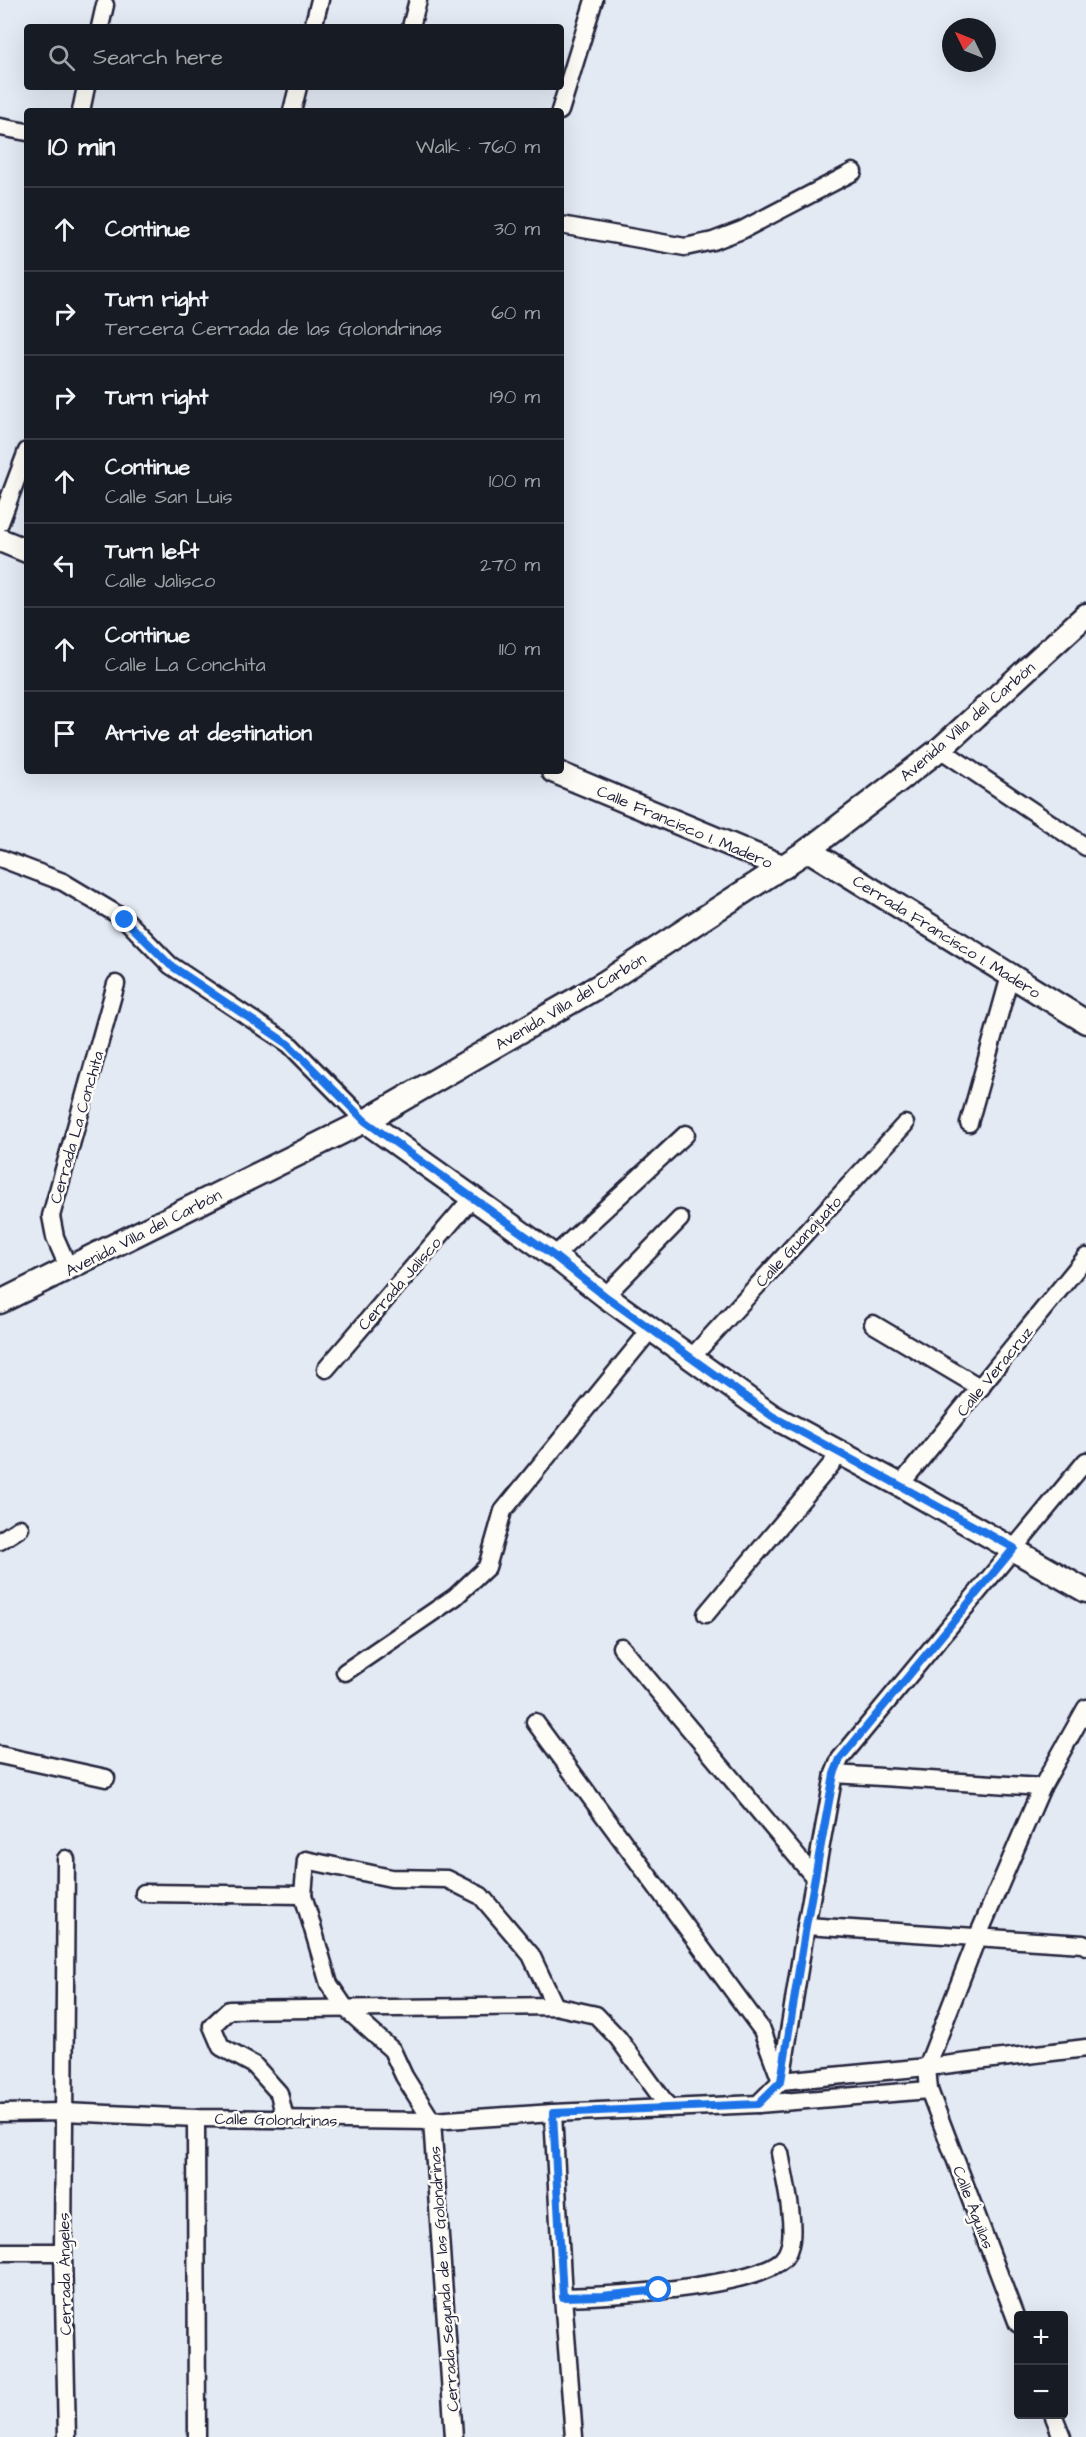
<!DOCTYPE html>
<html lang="en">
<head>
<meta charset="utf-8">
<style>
  :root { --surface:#171b24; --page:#20242c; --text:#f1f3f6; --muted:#9ea1a6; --line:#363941 }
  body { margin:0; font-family:"Architects Daughter",sans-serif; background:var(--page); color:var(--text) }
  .controls { position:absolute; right:18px; bottom:18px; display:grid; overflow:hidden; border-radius:6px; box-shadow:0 6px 24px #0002 }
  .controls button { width:54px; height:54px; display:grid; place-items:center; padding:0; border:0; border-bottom:2px solid var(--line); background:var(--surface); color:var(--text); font:30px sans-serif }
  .compass { position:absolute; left:942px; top:18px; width:54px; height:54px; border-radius:50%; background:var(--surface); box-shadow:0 6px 24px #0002; rotate:313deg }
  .stop { position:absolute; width:18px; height:18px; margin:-14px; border:4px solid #1a73e8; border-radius:50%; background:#fff }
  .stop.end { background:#1a73e8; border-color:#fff; box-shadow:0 2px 6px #0008 }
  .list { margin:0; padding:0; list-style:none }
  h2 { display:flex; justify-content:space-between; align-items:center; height:78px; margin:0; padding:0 24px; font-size:26px }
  h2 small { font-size:20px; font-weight:400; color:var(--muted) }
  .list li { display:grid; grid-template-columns:39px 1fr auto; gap:18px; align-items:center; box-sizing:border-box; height:84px; padding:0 24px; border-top:2px solid var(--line) }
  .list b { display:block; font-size:22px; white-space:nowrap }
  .list p { margin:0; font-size:20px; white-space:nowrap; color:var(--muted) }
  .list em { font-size:20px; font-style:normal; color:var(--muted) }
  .icon { flex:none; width:33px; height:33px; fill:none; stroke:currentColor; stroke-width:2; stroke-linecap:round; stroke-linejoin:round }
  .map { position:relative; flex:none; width:1086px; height:2437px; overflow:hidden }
  .search { position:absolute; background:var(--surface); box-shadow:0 6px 24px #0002; left:24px; top:24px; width:540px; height:66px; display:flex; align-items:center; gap:15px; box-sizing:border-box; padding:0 21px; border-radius:6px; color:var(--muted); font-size:22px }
  .panel { position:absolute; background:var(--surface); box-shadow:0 6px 24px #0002; left:24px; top:108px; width:540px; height:666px; border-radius:6px }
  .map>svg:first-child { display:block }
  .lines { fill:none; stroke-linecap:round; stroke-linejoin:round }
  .street-casing { stroke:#22223b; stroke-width:21 }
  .secondary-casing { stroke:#22223b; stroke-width:27 }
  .street { stroke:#fdfcf7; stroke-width:16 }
  .secondary { stroke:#fdfcf7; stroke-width:22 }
  .route { stroke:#1a73e8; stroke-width:8 }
  .labels { text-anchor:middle; stroke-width:5; stroke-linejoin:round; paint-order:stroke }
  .street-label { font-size:16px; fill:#22223b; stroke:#fdfcf7 }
</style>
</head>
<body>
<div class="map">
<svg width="1086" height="2437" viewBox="0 0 1086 2437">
  <rect width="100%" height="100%" fill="#e3eaf4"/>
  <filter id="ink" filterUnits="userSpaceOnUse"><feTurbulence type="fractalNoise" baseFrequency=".0167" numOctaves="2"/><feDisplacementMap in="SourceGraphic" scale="12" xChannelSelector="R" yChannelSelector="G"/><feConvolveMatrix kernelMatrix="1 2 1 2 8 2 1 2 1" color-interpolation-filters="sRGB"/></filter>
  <g filter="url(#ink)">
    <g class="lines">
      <g class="street-casing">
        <g id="street">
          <path d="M100 27 105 5"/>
          <path d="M313 27 320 0"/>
          <path d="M411 27 418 0"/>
          <path d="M81 111 86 87"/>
          <path d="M292 111 298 87"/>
          <path d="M560 111 594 0"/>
          <path d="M0 127 27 132"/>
          <path d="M561 225 685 247 713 241 742 230 853 172"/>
          <path d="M0 523 27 451"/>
          <path d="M940 749 1086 847"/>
          <path d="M0 858 63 882 125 919 170 965 289 1044 365 1121"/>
          <path d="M969 1123 1010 976"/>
          <path d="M554 1256 686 1134"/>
          <path d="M69 1269 55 1237 51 1216 116 984"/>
          <path d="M605 1296 680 1219"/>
          <path d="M873 1324 981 1388"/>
          <path d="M691 1358 905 1124"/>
          <path d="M326 1369 473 1197"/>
          <path d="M900 1485 1086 1257"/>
          <path d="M0 1541 20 1528"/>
          <path d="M706 1614 841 1453"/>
          <path d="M621 1647 815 1878"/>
          <path d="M345 1672 455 1597 487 1567 503 1511 651 1329"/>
          <path d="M535 1722 762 2030 781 2081"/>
          <path d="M0 1755 106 1778"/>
          <path d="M834 1774 1042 1787"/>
          <path d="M66 1859 63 2252 67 2437"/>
          <path d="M144 1893 303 1895 306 1860 391 1878 447 1879 481 1896 531 1955 555 2006"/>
          <path d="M303 1895 329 1984 346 2009 392 2050 404 2076 432 2121 454 2437"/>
          <path d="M806 1926 1083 1944 1086 1946"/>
          <path d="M781 2081 927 2067 1086 2048"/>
          <path d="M758 2104 929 2090"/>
          <path d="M0 2113 64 2112 196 2118 432 2121 553 2113 758 2104 781 2081 806 1926 834 1774 840 1759 1086 1461"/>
          <path d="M553 2113 563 2297 574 2437"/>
          <path d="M196 2118 197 2437"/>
          <path d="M285 2119 279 2093 254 2065 221 2047 212 2026 229 2010 555 2006 596 2015 618 2038 669 2108"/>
          <path d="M0 2252H63"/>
          <path d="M563 2297C609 2296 749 2288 782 2260 785 2257 788 2252 789 2248 797 2228 784 2176 780 2153"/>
          <path d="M1018 2324 929 2090 927 2067 977 1938 1042 1787 1086 1708"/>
          <path d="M1053 2414 1062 2437"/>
        </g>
      </g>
      <g class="secondary-casing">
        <g id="secondary">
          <path d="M0 540 27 551"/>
          <path d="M553 771 784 867"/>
          <path d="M808 850 1086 1022"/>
          <path d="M365 1121 554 1256 605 1296 772 1416 900 1485 1086 1591"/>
          <path d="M0 1302 365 1121 604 983 808 850 940 749 1086 615"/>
        </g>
      </g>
      <use href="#street" class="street"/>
      <use href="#secondary" class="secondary"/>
    </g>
  </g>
  <g class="lines" filter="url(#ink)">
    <path class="route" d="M125 920 170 965 288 1044 365 1121 554 1256 605 1296 772 1416 1014 1548 840 1759 834 1774 806 1926 781 2081 758 2104 553 2113 563 2297 602 2296 659 2290"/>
  </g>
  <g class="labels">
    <g class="street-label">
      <text transform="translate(967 721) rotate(-41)" y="6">Avenida Villa del Carbón</text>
      <text transform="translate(685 826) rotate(23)" y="6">Calle Francisco I. Madero</text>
      <text transform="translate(947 936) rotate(32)" y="6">Cerrada Francisco I. Madero</text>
      <text transform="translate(570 1001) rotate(-31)" y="6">Avenida Villa del Carbón</text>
      <text transform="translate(76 1127) rotate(-74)" y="6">Cerrada La Conchita</text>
      <text transform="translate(143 1232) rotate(-27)" y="6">Avenida Villa del Carbón</text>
      <text transform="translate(798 1241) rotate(-47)" y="6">Calle Guanajuato</text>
      <text transform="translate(399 1283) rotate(-49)" y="6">Cerrada Jalisco</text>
      <text transform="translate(994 1371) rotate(-51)" y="6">Calle Veracruz</text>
      <text transform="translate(276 2119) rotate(1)" y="6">Calle Golondrinas</text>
      <text transform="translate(974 2207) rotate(69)" y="6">Calle Águilas</text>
      <text transform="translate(64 2274) rotate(-91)" y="6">Cerrada Ángeles</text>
      <text transform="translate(443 2279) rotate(-94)" y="6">Cerrada Segunda de las Golondrinas</text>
    </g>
  </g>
</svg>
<div class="controls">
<button>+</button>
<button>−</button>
</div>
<svg class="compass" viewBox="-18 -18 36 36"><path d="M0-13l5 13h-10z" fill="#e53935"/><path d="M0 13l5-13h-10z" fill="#9ea1a6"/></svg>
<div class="stop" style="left:659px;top:2290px"></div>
<div class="stop end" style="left:125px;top:920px"></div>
<div class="search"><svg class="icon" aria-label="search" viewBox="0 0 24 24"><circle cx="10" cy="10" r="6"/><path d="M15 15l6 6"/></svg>Search here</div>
<section class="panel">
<h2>10 min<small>Walk · 760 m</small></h2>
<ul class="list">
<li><svg class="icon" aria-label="ahead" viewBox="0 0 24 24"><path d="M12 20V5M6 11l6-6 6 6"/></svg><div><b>Continue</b></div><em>30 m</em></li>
<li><svg class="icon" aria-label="right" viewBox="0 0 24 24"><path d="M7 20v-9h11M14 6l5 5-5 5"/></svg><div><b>Turn right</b><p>Tercera Cerrada de las Golondrinas</p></div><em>60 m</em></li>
<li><svg class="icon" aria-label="right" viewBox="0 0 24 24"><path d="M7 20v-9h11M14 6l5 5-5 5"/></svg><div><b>Turn right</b></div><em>190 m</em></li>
<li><svg class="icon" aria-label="ahead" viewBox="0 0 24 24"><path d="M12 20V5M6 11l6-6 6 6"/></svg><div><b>Continue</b><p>Calle San Luis</p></div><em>100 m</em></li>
<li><svg class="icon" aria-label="left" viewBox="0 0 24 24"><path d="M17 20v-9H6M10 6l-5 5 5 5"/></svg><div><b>Turn left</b><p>Calle Jalisco</p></div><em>270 m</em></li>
<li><svg class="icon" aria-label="ahead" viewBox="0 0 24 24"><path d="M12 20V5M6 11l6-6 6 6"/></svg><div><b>Continue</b><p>Calle La Conchita</p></div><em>110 m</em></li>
<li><svg class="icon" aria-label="arrive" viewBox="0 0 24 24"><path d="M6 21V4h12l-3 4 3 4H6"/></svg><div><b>Arrive at destination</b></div></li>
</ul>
</section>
</div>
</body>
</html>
